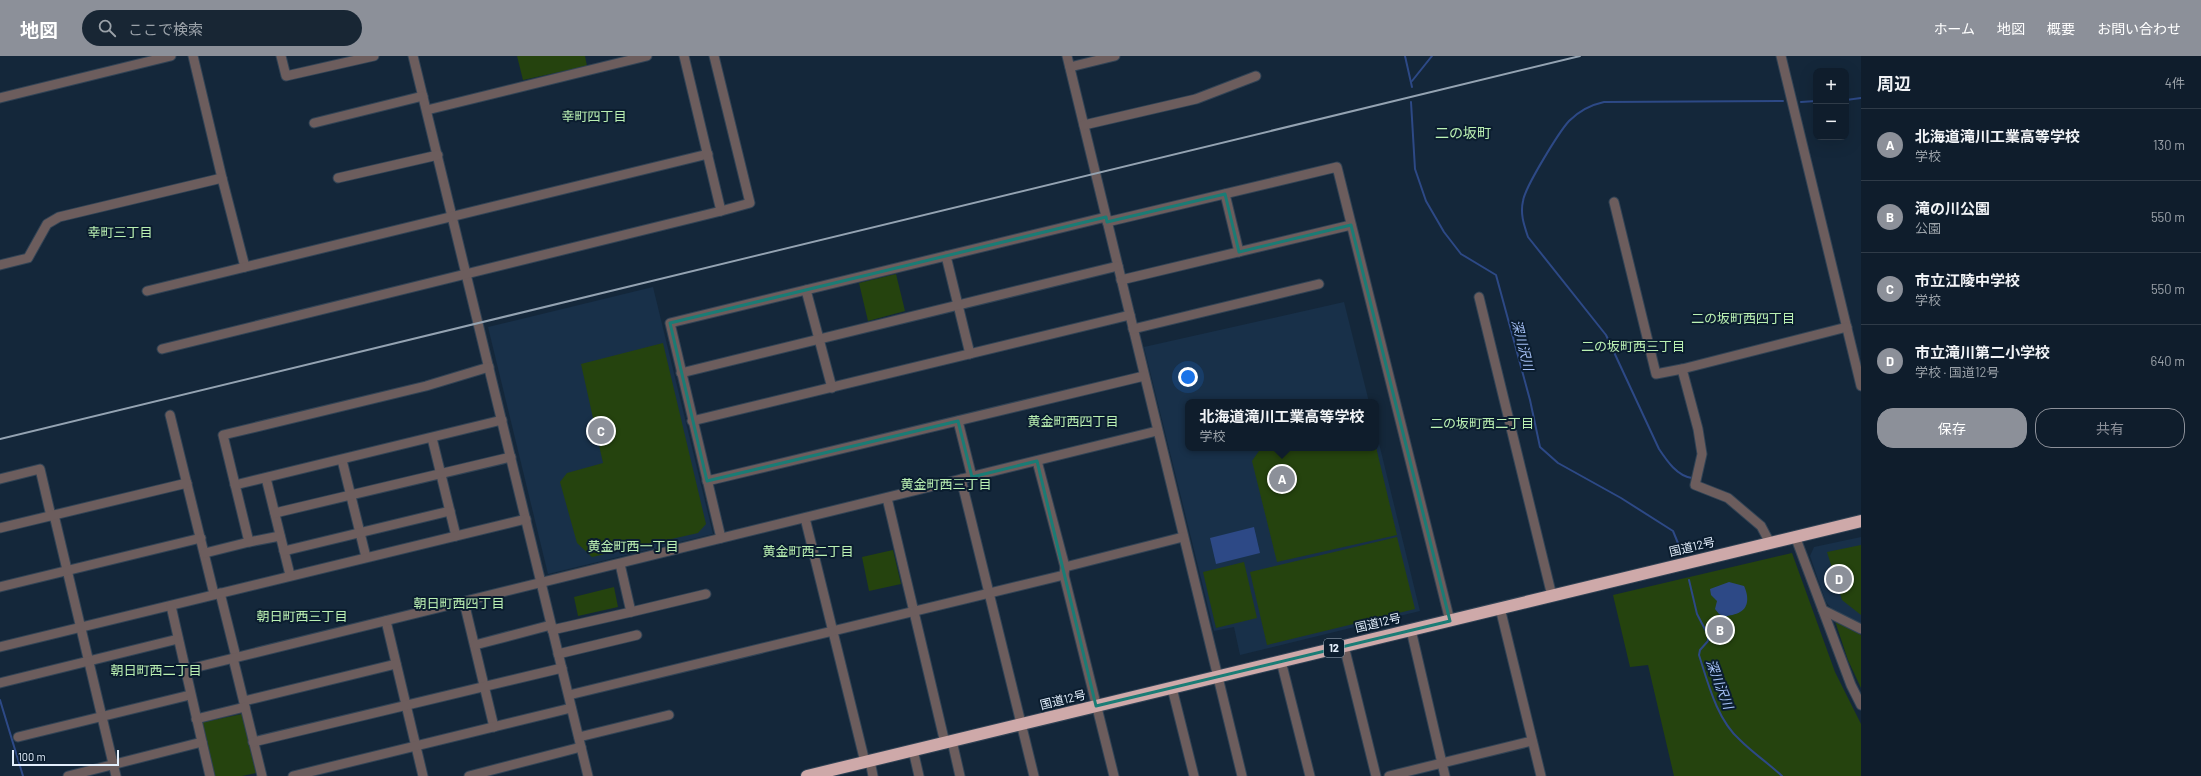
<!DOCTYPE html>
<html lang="ja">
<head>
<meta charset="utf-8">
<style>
  :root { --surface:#0f1d2c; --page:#182634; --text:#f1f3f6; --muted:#9ba2a9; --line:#2f3b48; --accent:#8c9099 }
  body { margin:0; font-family:Barlow,"Noto Sans JP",sans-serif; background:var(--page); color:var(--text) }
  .controls { position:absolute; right:12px; top:12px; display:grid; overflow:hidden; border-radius:8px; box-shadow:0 4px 16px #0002 }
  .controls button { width:36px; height:36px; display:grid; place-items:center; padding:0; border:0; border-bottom:1px solid var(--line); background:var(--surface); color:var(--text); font:20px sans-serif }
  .scale { position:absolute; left:12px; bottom:10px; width:107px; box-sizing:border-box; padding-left:4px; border:2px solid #e3effc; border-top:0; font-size:11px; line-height:14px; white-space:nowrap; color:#e3effc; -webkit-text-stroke:3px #0b1d2f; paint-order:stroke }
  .you { position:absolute; left:1188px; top:321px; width:14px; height:14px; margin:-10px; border:3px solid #fff; border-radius:50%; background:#1a73e8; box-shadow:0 0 0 6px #1a73e833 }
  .badge { display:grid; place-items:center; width:26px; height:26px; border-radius:50%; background:var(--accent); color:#fff; font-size:13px; font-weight:700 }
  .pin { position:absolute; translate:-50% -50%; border:2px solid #fff; box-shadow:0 1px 4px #0006 }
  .popup { position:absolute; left:1185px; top:343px; width:194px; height:52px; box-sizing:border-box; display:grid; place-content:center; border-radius:8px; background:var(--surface); filter:drop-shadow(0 1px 3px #0005); font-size:13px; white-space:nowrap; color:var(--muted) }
  .popup b { font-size:15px; color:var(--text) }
  .popup::after { content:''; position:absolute; left:50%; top:100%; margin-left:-8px; border:8px solid transparent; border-top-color:var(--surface) }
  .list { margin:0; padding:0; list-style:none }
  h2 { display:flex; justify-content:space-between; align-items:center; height:52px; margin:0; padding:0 16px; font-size:17px }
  h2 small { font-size:13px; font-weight:400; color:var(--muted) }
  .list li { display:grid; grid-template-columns:26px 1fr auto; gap:12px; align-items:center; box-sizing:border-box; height:72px; padding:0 16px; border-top:1px solid var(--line) }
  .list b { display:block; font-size:15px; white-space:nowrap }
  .list p { margin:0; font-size:13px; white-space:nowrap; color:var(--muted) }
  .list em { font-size:13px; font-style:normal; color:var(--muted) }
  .actions { display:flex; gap:8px; padding:12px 16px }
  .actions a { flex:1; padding:9px 0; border:1px solid var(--accent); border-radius:16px; text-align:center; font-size:14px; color:var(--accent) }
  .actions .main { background:var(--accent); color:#fff }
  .icon { flex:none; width:22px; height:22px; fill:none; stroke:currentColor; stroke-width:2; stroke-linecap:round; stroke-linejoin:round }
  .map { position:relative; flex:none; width:1861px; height:720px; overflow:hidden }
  header { display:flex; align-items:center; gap:24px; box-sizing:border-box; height:56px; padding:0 20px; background:var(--accent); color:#fff }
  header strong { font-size:19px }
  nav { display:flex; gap:22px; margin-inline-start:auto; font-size:14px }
  .search { width:280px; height:36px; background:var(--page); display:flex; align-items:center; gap:10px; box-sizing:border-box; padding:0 14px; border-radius:22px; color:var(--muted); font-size:15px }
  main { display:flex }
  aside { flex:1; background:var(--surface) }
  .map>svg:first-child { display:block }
  .built { fill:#183049 }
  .green { fill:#25430e }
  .water { fill:#2d4986 }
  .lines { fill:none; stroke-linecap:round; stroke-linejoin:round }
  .stream { stroke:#2d4986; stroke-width:2 }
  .minor-casing { stroke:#314355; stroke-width:11 }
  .highway-casing { stroke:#314355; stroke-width:14 }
  .minor { stroke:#6c5d5d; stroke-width:9 }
  .highway { stroke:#cea9a9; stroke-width:12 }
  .rail { stroke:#94a3b2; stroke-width:2 }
  .marked { fill:none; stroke:#1a7c75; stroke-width:3; stroke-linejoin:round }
  .labels { text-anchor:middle; stroke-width:4; stroke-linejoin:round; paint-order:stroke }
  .shield { fill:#0b1d2f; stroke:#a2b0be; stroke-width:1 }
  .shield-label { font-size:11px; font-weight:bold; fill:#e3effc }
  .street-label { font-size:12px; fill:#e3effc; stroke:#0b1d2f }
  .neighbourhood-label { font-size:13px; fill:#bbf1b3; stroke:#0b1d2f }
  .water-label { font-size:13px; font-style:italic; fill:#a7c2f8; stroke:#0b1d2f }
  .quarter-label { font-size:14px; fill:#bbf1b3; stroke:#0b1d2f }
</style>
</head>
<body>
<header>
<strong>地図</strong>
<div class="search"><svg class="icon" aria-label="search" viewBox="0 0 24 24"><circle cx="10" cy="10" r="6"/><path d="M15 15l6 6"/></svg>ここで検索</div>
<nav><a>ホーム</a><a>地図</a><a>概要</a><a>お問い合わせ</a></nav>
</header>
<main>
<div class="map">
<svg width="1861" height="720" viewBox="0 0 1861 720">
  <rect width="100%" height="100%" fill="#14273a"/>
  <g class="built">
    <path d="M653 231 713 478 548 518 488 271Z"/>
    <path d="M1344 246 1369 346H1188V392H1376V375L1420 555 1240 599 1234 571 1214 575 1144 291Z"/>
    <path d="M1861 481V570L1832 553 1826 546 1810 500 1814 491Z"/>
  </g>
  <g class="green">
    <path d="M517 0H585L587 10 523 24Z"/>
    <path d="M896 218 905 255 868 265 859 227Z"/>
    <path d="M663 287 706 468 698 477 592 501 577 487 560 426 567 417 603 407 581 308Z"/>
    <path d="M1376 391 1397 479 1277 506 1252 405 1261 392Z"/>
    <path d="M1397 481 1415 553 1267 589 1250 516Z"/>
    <path d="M1861 489V559L1842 544 1827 496Z"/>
    <path d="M893 494 901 528 869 535 862 501Z"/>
    <path d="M1792 497 1835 616 1861 668V720H1674L1648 609 1630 611 1613 539Z"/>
    <path d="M1244 506 1257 562 1216 572 1203 516Z"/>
    <path d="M614 531 618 551 578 560 574 541Z"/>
    <path d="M1835 565 1861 579V632L1848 604Z"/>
    <path d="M242 658 256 717 242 720H212L200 667Z"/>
  </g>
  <g class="water">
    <path d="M1254 471 1260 497 1216 508 1210 482Z"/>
    <path d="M1729 526 1744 530C1748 538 1750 551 1740 556 1736 559 1729 559 1725 561L1719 558 1715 553 1717 545 1711 539 1710 533Z"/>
  </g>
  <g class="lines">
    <g class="stream">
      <path d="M1405 0 1412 31"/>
      <path d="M1412 25 1432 0"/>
      <path d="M1846 44 1861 42"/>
      <path d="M1411 46 1415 113 1426 145 1444 176 1461 198 1496 219 1530 344 1540 391 1558 407 1621 442 1673 475 1680 492"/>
      <path d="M1801 46 1816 45"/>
      <path d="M1692 422C1677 420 1667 405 1659 393L1606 279 1528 181C1524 169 1520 158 1523 145 1525 131 1559 76 1569 65 1579 55 1590 49 1604 46L1783 45"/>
      <path d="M1689 524 1697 558 1708 579V585L1700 594 1699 599C1708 627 1717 664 1740 684 1753 697 1768 707 1782 720"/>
      <path d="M0 644 23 720"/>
    </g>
    <g class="minor-casing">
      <g id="minor">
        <path d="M193 0 222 122 245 211"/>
        <path d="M281 0 286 20 374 0"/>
        <path d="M413 0 588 720"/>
        <path d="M714 0 750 147 721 155"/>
        <path d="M1067 0 1242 720"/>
        <path d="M1781 0 1861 330"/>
        <path d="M1070 11 1115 0"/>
        <path d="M0 42 171 0"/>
        <path d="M427 54 647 0"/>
        <path d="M314 67 423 40"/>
        <path d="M1084 69 1196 43 1256 20"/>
        <path d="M338 122 438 99"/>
        <path d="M1225 138 1239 196"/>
        <path d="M1614 146 1656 318 1682 313"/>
        <path d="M1107 166 1337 111 1450 565"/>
        <path d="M946 200 970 298"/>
        <path d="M0 209 28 202 47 168 59 161 222 122"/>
        <path d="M1121 224 1351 169"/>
        <path d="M806 234 832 332"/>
        <path d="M147 235 708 98"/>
        <path d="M1479 241 1552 540"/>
        <path d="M1133 273 1319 228"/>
        <path d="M162 293 721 155 684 0"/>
        <path d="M681 317 1118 210"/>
        <path d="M170 359 214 538"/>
        <path d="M692 365 1130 259"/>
        <path d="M958 365 972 421"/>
        <path d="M432 382 456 480"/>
        <path d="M342 404 366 501"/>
        <path d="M1037 405 1065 511 1064 519 1114 720"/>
        <path d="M266 422 290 519"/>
        <path d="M0 423 40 413 51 460"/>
        <path d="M961 423 1034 720"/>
        <path d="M707 425 1144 320"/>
        <path d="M235 429 502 364"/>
        <path d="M887 442 945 687"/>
        <path d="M275 457 511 401"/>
        <path d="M54 459 116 720"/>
        <path d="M805 462 865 706"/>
        <path d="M0 472 187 427"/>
        <path d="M1795 480 1851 629 1861 649"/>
        <path d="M721 482 670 267 1106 161"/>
        <path d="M249 486 280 480"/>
        <path d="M1770 487 1761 470 1728 442 1695 429 1702 398 1698 373 1682 313 1847 271"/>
        <path d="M284 495 450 455"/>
        <path d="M205 497 249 486 223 379 426 330 489 311"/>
        <path d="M1065 511 1183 481"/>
        <path d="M0 531 201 482"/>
        <path d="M220 537 236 601"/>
        <path d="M464 546 494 671"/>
        <path d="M1500 552 1541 720"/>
        <path d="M1823 554 1861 573"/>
        <path d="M631 556 706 538"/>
        <path d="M386 565 423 720"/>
        <path d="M552 574 631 556 620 508"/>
        <path d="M1411 574 1445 720"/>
        <path d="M475 589 551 569"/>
        <path d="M1344 590 1376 720"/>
        <path d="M0 591 526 463"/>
        <path d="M558 598 637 579"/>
        <path d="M233 602 262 720"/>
        <path d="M1281 605 1310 720"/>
        <path d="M185 614 1157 375"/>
        <path d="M0 627 178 583"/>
        <path d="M1172 632 1194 720"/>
        <path d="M569 639 1064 519"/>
        <path d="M244 645 396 608"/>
        <path d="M196 663 245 651"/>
        <path d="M18 681 190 639"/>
        <path d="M579 681 669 659"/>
        <path d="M952 685 960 720"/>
        <path d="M202 686 210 720"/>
        <path d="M253 686 562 612"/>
        <path d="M913 694 919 720"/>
        <path d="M870 705 873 720"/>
        <path d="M68 720 202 686 171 550"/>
        <path d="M293 720 571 652"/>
        <path d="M469 720 581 691"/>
        <path d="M1389 720 1532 685"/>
      </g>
    </g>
    <g class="highway-casing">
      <path id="highway" d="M807 720 1861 465"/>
    </g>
    <use href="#minor" class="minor"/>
    <use href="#highway" class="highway"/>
    <path class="rail" d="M0 383 1580 0"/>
  </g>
  <path class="marked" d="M1225 138 1239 196 1351 169 1450 565 1096 650 1037 405 972 421 958 365 707 425 670 267 1106 161 1107 166Z"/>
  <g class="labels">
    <rect class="shield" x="1324" y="583" width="20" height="18" rx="3"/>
    <g class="shield-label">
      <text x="1334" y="596">12</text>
    </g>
    <g class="street-label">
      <text transform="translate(1692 491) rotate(-13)" y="4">国道12号</text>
      <text transform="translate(1378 567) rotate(-13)" y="4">国道12号</text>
      <text transform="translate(1063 644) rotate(-14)" y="4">国道12号</text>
    </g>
    <g class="neighbourhood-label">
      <text x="594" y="65">幸町四丁目</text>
      <text x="120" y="181">幸町三丁目</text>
      <text x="1743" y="267">二の坂町西四丁目</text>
      <text x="1633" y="295">二の坂町西三丁目</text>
      <text x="1073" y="370">黄金町西四丁目</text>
      <text x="1482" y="372">二の坂町西二丁目</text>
      <text x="946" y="433">黄金町西三丁目</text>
      <text x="633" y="495">黄金町西一丁目</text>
      <text x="808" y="500">黄金町西二丁目</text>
      <text x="459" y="552">朝日町西四丁目</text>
      <text x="302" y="565">朝日町西三丁目</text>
      <text x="156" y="619">朝日町西二丁目</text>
    </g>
    <g class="water-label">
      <text transform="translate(1523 289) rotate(76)" y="5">深川沢川</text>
      <text transform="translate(1720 628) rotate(69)" y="5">深川沢川</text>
    </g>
    <g class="quarter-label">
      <text x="1463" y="82">二の坂町</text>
    </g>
  </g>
</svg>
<div class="controls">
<button>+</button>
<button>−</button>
</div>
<div class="scale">100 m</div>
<div class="you"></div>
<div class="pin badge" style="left:1282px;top:423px">A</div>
<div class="popup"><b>北海道滝川工業高等学校</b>学校</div>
<div class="pin badge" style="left:1720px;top:574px">B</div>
<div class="pin badge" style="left:601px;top:375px">C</div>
<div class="pin badge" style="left:1839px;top:523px">D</div>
</div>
<aside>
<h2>周辺<small>4件</small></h2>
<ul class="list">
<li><span class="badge">A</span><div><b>北海道滝川工業高等学校</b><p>学校</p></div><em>130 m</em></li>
<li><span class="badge">B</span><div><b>滝の川公園</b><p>公園</p></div><em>550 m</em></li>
<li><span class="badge">C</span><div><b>市立江陵中学校</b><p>学校</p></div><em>550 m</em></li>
<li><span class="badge">D</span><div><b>市立滝川第二小学校</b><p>学校 · 国道12号</p></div><em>640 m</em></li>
</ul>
<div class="actions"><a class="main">保存</a><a>共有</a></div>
</aside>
</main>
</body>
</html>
